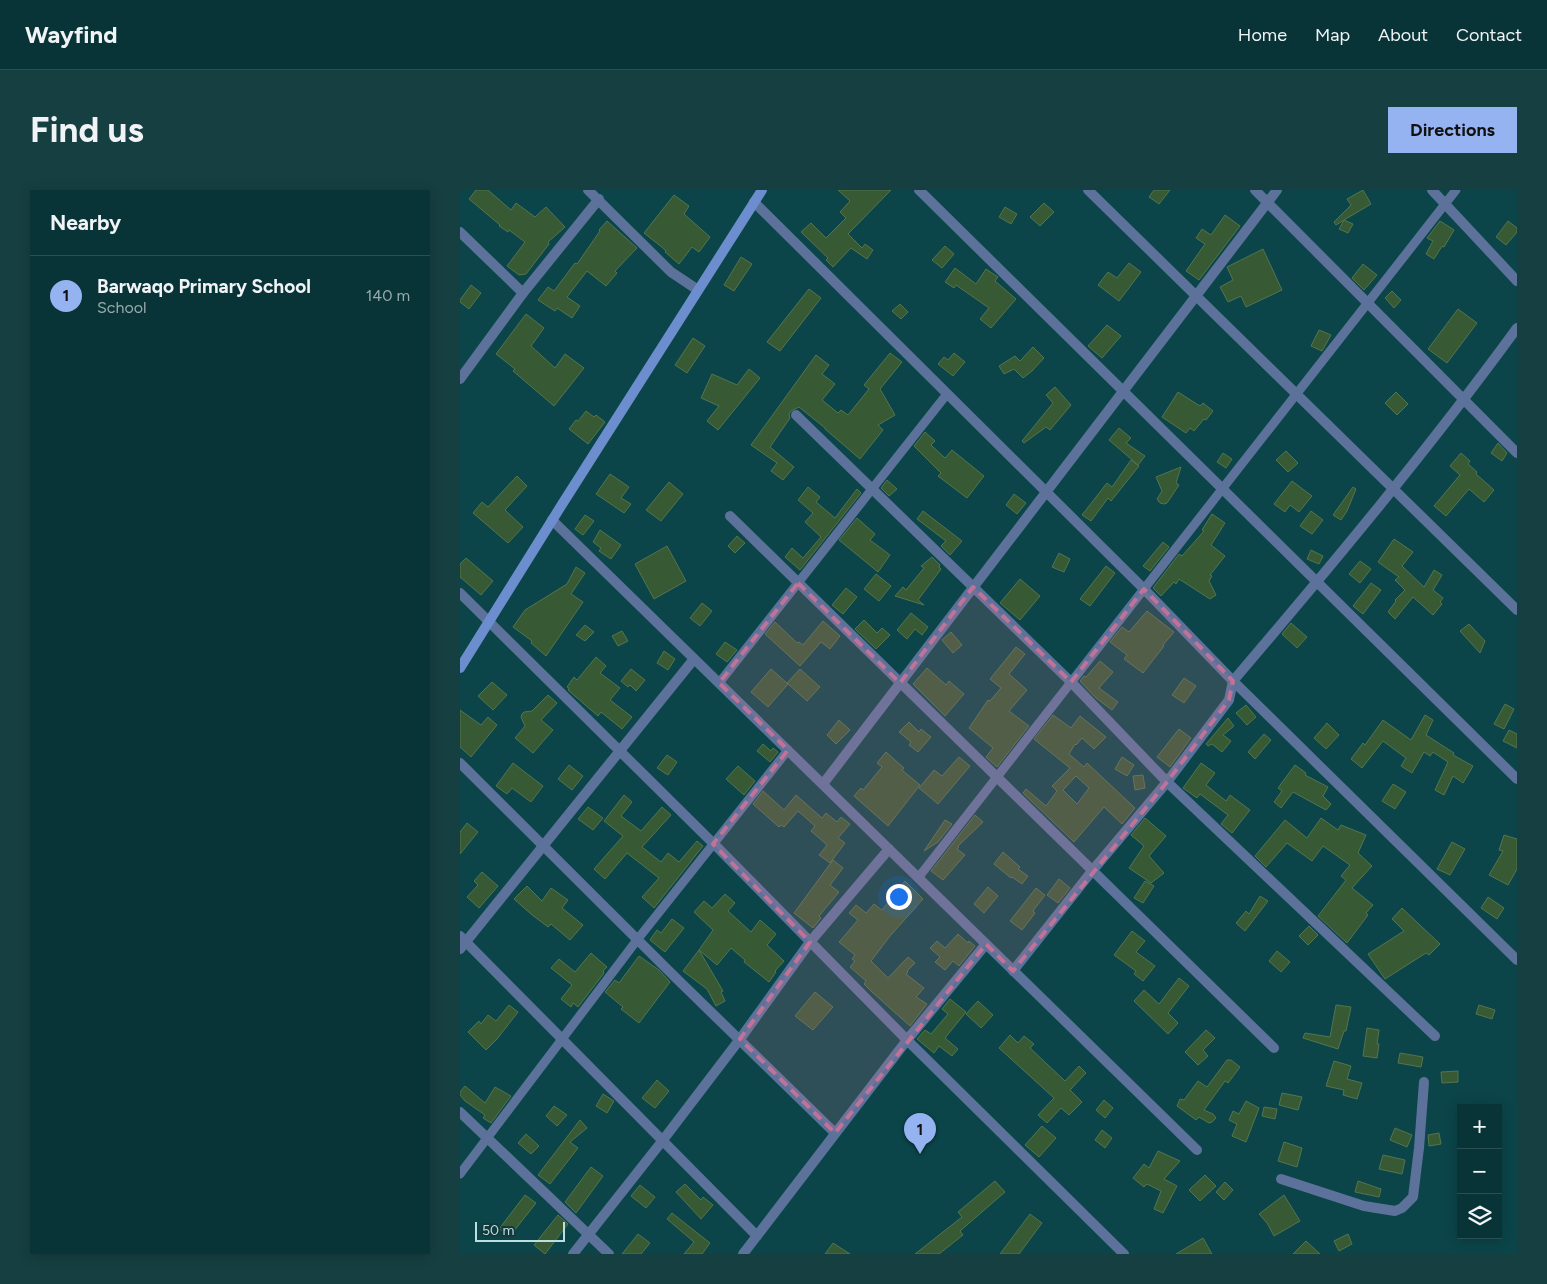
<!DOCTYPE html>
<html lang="en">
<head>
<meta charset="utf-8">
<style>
  :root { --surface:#083437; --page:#163f42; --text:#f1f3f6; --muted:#98aaad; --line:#294f52; --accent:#95b2f1 }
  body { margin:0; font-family:Figtree,sans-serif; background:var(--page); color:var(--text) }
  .controls { position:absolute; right:15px; bottom:15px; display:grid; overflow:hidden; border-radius:0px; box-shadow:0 2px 12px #0003 }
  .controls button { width:45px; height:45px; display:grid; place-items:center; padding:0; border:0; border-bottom:1px solid var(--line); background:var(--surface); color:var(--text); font:25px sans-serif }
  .scale { position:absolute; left:15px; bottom:12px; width:90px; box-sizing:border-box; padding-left:5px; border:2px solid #bedfe1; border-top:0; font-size:14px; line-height:18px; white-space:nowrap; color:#bedfe1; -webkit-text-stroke:4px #13393b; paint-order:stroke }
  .you { position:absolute; left:438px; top:706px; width:18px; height:18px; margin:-12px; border:4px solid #fff; border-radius:50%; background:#1a73e8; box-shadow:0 0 0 8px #1a73e833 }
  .badge { display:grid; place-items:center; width:32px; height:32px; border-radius:50%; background:var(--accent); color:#111; font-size:16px; font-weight:700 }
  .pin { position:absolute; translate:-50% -41px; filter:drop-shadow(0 1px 2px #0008) }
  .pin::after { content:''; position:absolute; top:26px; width:18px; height:15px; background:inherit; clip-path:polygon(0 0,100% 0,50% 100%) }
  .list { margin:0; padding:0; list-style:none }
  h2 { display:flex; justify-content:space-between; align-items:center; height:65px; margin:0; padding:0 20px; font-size:21px }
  h2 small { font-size:16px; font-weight:400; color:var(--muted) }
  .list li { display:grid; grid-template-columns:32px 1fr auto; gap:15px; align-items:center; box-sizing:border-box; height:80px; padding:0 20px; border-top:1px solid var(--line) }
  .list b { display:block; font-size:19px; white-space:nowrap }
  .list p { margin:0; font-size:16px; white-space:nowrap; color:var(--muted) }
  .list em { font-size:16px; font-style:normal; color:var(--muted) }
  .icon { flex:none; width:28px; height:28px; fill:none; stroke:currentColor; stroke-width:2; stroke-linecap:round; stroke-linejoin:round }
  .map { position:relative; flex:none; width:1057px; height:1064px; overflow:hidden; border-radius:0px }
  header { display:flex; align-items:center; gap:30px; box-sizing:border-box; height:70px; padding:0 25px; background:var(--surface); border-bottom:1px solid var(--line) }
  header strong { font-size:24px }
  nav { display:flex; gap:28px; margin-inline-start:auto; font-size:18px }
  .intro { display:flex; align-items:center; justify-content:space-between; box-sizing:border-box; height:120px; padding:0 30px }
  h1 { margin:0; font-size:35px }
  .button { padding:12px 22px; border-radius:0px; background:var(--accent); color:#111; font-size:18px; font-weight:700 }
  main { display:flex; gap:30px; padding:0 30px }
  aside { flex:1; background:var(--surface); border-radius:0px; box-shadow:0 2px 12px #0003 }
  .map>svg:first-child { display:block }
  .building { fill:#375934; stroke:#53754f; fill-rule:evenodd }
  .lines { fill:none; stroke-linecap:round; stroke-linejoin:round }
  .pedestrian { stroke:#5c729a; stroke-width:9 }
  .minor { stroke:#5c729a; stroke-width:10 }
  .secondary { stroke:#6c8ece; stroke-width:10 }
  .marked { fill:#c07297; fill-opacity:0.2; stroke:#c07297; stroke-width:4; stroke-dasharray:10 6; stroke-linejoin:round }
</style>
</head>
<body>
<header>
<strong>Wayfind</strong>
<nav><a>Home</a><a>Map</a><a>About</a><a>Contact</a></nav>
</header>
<div class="intro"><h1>Find us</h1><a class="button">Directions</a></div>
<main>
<aside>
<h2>Nearby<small></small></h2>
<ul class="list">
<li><span class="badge">1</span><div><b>Barwaqo Primary School</b><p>School</p></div><em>140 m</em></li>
</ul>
</aside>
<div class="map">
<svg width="1057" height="1064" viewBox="0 0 1057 1064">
  <rect width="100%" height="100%" fill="#0b4549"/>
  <g class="building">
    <path d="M16 0H28L51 20 56 13 75 27 86 17 105 37 88 52 89 54 66 84 59 85 47 76 65 52 49 40 48 42 39 36 40 35 9 9Z"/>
    <path d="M378 0H431L388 44 402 58 405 54 413 60 407 69 391 58 373 77 366 70 368 68 341 42 351 33 366 48 386 28 380 22 390 11Z"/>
    <path d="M694 0H710L699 14 689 7Z"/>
    <path d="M903 0 911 14 884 30 893 34 888 43 879 39 884 30 876 35 874 32 891 15 887 9Z"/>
    <path d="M214 5 229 16 224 24 250 47 239 62 232 57 219 74 205 62 206 61 203 58 184 43Z"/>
    <path d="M584 13 594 22 580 36 570 27Z"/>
    <path d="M545 17 557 24 551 34 539 27Z"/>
    <path d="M765 25 780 36 739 90 726 81 745 54 736 48 742 39 751 45Z"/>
    <path d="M147 31 177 58 155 81 157 83 146 96 127 81 107 107 120 116 112 128 97 118 95 121 78 110 88 97 94 101 115 73 117 74 140 41 139 40Z"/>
    <path d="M980 31 994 40 984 57 982 56 974 69 966 64 973 51 967 48Z"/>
    <path d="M1048 31 1057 38V42L1046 55 1036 47Z"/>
    <path d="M485 56 494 64 482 78 472 70Z"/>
    <path d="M803 59 822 100 786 117 781 106 768 112 760 97 773 90 767 77Z"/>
    <path d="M281 67 292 74 274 101 264 95Z"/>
    <path d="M669 73 681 82 659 111 638 95 648 82 657 88Z"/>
    <path d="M903 74 917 85 904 100 892 88Z"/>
    <path d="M495 78 516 94 526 79 538 87 535 91 556 109 531 138 520 129 529 118 496 95 494 98 485 92Z"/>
    <path d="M11 95 21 103 9 119 0 112V110Z"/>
    <path d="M349 99 361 108 320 161 307 152Z"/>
    <path d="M932 101 941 110 934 118 925 108Z"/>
    <path d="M440 114 448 122 441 129 432 121Z"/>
    <path d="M998 119 1017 133 987 173 968 159Z"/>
    <path d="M66 124 84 138 71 156 95 178 105 164 124 178 94 216 53 181 55 179 36 164Z"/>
    <path d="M647 135 661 146 642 168 628 156Z"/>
    <path d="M859 140 871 145 862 161 851 156Z"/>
    <path d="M233 148 245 156 227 183 215 175Z"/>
    <path d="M573 157 584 168 572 181 563 188 554 179 544 184 539 176 555 166 560 171Z"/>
    <path d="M430 163 442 172 420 199 435 225 418 235 423 240 400 269 365 239V238L339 217 331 221 329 224 330 228 310 257 334 277 323 290 311 281 317 273 291 255 356 165 369 175 362 184 375 194 362 210 378 223 381 220 388 225 409 199 404 195Z"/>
    <path d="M494 163 505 172 493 186 478 174 484 167 488 170Z"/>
    <path d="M289 179 300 188 258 240 247 231 259 216 241 208 252 184 277 195Z"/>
    <path d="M595 197 611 215 590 240 586 237 564 253 562 251 593 213 586 205Z"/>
    <path d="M718 202 740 216 743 213 753 221 746 230 744 229 734 241 730 238 726 243 702 227Z"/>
    <path d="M936 202 948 214 937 225 925 213Z"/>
    <path d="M126 221 134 227 136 225 145 232 128 254 109 239 116 230 118 231Z"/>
    <path d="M659 238 671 248 666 253 685 266 678 275 649 250Z"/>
    <path d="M465 242 475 251 471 255 485 268 492 260 524 286 507 308 478 286 481 283 454 256Z"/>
    <path d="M1038 253 1047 263 1042 271 1031 263Z"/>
    <path d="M826 261 838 273 828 282 816 270Z"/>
    <path d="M763 263 772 269 766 278 757 272Z"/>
    <path d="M1001 263 1010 271 1008 274 1017 282 1016 284 1034 300 1024 312 1009 299 986 326 974 316 1000 285 990 276Z"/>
    <path d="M671 270 679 276 651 311 648 308 631 331 622 325 647 293 652 297Z"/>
    <path d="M721 277 716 293 719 295 707 313 704 314 700 313 697 309 702 301 696 287Z"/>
    <path d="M150 284 169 297 161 308 171 314 164 323 136 304Z"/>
    <path d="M57 286 67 296 45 320 63 337 48 353 13 323 22 312 28 317Z"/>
    <path d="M427 290 437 299 429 306 421 298Z"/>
    <path d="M832 291 852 306 839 322 830 315 825 322 814 314Z"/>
    <path d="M209 292 223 304 201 331 186 320Z"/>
    <path d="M348 297 360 307 356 312 375 328 397 299 401 303 340 380 325 367 332 358 343 368 361 347 345 332 353 323 338 310Z"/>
    <path d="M893 297 896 299 887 321 881 330 873 325Z"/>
    <path d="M554 304 566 313 557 324 546 315Z"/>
    <path d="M463 321 502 351 490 365 481 356 486 351 457 329Z"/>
    <path d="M851 321 863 330 852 344 840 336Z"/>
    <path d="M752 324 765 333 751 355 765 366 750 385 752 386 749 391 756 405 750 409 719 389 716 394 714 392 701 406 693 398 719 364 722 366 744 341 742 340Z"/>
    <path d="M125 325 134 331 123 345 115 339Z"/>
    <path d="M397 328 415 344 410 350 430 365 418 382 379 350Z"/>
    <path d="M140 340 161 355 151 369 139 361 141 358 133 352Z"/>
    <path d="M277 346 285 353 275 363 268 356Z"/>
    <path d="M934 349 953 362 942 376 964 397 974 380 982 385 973 400 983 408 980 412 982 414 973 425 953 407 935 429 928 422 936 411 935 410 945 400 935 390 939 387 918 372Z"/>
    <path d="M703 352 709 357 690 381 683 376Z"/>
    <path d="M207 356 226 391 194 409 175 374Z"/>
    <path d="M851 360 863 366 859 374 847 369Z"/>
    <path d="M599 363 610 369 604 382 592 377Z"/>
    <path d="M472 367 480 375 479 377 481 379 458 410 464 415 435 406 443 397 446 400 464 378 461 376Z"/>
    <path d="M6 368 33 391 21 405 0 387V374Z"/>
    <path d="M900 371 911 379 900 393 889 384Z"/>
    <path d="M646 376 655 383 630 416 620 409Z"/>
    <path d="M116 377 125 383 111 404 123 412 86 466 71 453 72 451 53 437 65 420 107 394Z"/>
    <path d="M416 384 431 396 419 411 404 399Z"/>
    <path d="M560 389 580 406 560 430 540 413Z"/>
    <path d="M911 393 921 400 903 424 893 416Z"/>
    <path d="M386 398 397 407 383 424 372 415Z"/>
    <path d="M242 413 252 421 240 436 230 428Z"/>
    <path d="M687 421 714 442 703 455 704 456 683 483 664 469 667 465 650 452 662 437 669 442Z"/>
    <path d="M451 423 468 437 462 445 455 439 447 449 437 440Z"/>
    <path d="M404 430 417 443 422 438 430 445 416 459 395 439Z"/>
    <path d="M363 431 380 446 370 459 361 452 340 476 305 444 315 432 337 453 339 452 343 455Z"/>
    <path d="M831 433 847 447 837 458 822 444Z"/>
    <path d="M1009 434 1025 451 1020 463 1000 441Z"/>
    <path d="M125 435 134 442 125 451 116 445Z"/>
    <path d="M162 441 168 451 158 456 152 446Z"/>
    <path d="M491 442 502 455 493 463 482 450Z"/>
    <path d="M265 452 277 460 267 472 256 464Z"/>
    <path d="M556 457 565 464 549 484 567 500 549 521 569 536 537 577 526 567 533 558 509 538 528 510 530 511 541 498 530 489Z"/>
    <path d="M204 461 215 469 208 480 197 473Z"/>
    <path d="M136 467 146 476 140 483 160 498 150 510 172 527 162 539 141 522 138 526 108 500 109 498 107 497 114 487 117 490Z"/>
    <path d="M640 471 653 482 639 498 658 512 652 520 636 508 620 491 624 486 626 487Z"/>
    <path d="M467 478 486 495 489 491 504 504 485 526 453 494Z"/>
    <path d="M171 479 185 490 176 501 170 495 168 497 161 491Z"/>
    <path d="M311 479 328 494 308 517 291 502Z"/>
    <path d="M340 479 360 497 347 511 327 493Z"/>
    <path d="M724 488 736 496 724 513 712 505Z"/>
    <path d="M32 492 47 505 33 520 18 506Z"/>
    <path d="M88 505 97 513 81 530 93 540 73 563 55 548 65 536 61 527 62 524 64 522 72 521Z"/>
    <path d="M1045 514 1054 519 1044 539 1034 534Z"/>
    <path d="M786 515 796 527 787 535 776 523Z"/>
    <path d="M0 520 21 535 28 527 37 535 11 567 0 557Z"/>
    <path d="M593 525 611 538 620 526 646 547 634 559 622 548 616 555 615 554 609 564 624 577 627 573 675 618 662 634 644 617 614 652 563 603 566 599 586 616 597 601 592 596 610 578 574 549ZM616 586 629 598 617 614 603 600Z"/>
    <path d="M965 525 973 530 966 545 994 563 993 565 1013 576 1003 593 993 586 984 605 975 600 988 572 973 562 970 566 964 562 952 583 941 576 946 568 923 551 902 578 891 569 903 553 905 555 923 530 951 550Z"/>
    <path d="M768 528 774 536 763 545 771 551 762 562 752 554 748 556 746 554Z"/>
    <path d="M379 530 390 540 376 554 367 545Z"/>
    <path d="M449 532 459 542 461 539 471 547 458 562 449 555 451 552 439 542Z"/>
    <path d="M867 533 879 545 866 559 854 548Z"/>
    <path d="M719 539 731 548 710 577 697 567Z"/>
    <path d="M1049 540 1057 544V558L1043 551Z"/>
    <path d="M804 544 811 550 795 569 788 562Z"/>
    <path d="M303 554 311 561 313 558 318 562 310 572 297 561Z"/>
    <path d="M426 562 444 578 442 580 460 595 428 636 394 606 401 598 403 600 422 577 417 573Z"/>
    <path d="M207 565 217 572 208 585 197 578Z"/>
    <path d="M499 567 510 576 478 614 459 598 474 580 482 586Z"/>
    <path d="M662 567 674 575 667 586 655 579Z"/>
    <path d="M53 573 83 596 71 612 52 598 47 604 36 596Z"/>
    <path d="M741 573 755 583 746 595 766 611 770 605 790 620 772 643 761 634 768 625 740 604 737 608 723 598Z"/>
    <path d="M109 575 123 586 112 600 98 589Z"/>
    <path d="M835 575 846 583 845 585 868 597 863 606 871 614 866 620 833 602 821 618 814 612 822 601 818 598Z"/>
    <path d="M278 576 295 591 284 605 266 589Z"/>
    <path d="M683 585 685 598 675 600 673 586Z"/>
    <path d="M933 594 946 602 935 619 922 611Z"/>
    <path d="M303 601 324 620 336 605 362 628 366 623 377 632 381 627 390 634 378 648 385 653 370 673 359 665 367 655 351 641 355 636 338 621 324 637 321 635 319 637 293 614Z"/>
    <path d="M164 605 172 612 161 626 181 641 202 617 211 625 182 657 201 672 208 663 219 672 237 651 243 656 194 718 182 707 199 688 167 663 145 689 134 679 163 646 144 631Z"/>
    <path d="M128 617 143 628 133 640 118 629Z"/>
    <path d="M515 625 523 632 498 656 499 657 497 659 505 665 483 690 471 681Z"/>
    <path d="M685 628 706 646 689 666 704 683 691 693 669 678 684 656 671 645Z"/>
    <path d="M861 628 878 640 881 635 906 645 898 663 912 676 892 698 913 715 906 723 908 725 887 753 858 726 886 690 881 686 890 675 863 656 852 671 827 653 806 677 795 666 825 630 847 648Z"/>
    <path d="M485 630 492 634 478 652 464 661Z"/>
    <path d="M7 633 18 642 0 664V642Z"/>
    <path d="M1044 645 1057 649V679L1048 695 1029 685 1043 661 1039 660Z"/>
    <path d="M992 652 1005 659 990 685 977 679Z"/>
    <path d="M543 662 560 677 558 679 568 686 562 694 552 687 551 688 534 674Z"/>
    <path d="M373 670 383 678 370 695 379 702 359 726 361 728 353 738 334 723Z"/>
    <path d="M22 682 38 696 19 718 7 707 18 695 14 691Z"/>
    <path d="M599 689 610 698 598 713 587 705Z"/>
    <path d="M445 691 463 709 430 746 411 771 428 788 448 767 455 773 447 781 448 782 446 784 464 798 456 807 467 814 450 836 412 802 404 794 406 791 390 777 395 771 392 769 395 765 379 752 398 730 389 723 396 715 406 723 414 714 422 720Z"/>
    <path d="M685 691 694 696 683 713 674 708Z"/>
    <path d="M67 696 82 711 91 698 108 710 102 718 123 735 110 750 91 734 88 737 71 724 54 709Z"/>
    <path d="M528 697 538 706 524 723 514 714Z"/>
    <path d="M576 698 585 705 573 721 575 723 562 740 550 731Z"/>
    <path d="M265 704 275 713 268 721 291 742 300 730 316 744 307 755 324 771 315 781 316 782 309 792 284 772 285 770 271 758 257 775 239 760 253 740 234 722 244 711 252 718Z"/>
    <path d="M800 706 808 711 785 741 776 733 786 721 789 724Z"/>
    <path d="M1028 707 1044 718 1037 729 1021 718Z"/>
    <path d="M942 718 980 754 969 765 966 763 925 789 908 764 944 741 932 729Z"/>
    <path d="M212 729 224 738 205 762 190 750 197 740 201 743Z"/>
    <path d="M849 736 858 745 848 755 839 746Z"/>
    <path d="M672 741 685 751 676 762 695 776 683 791 674 784 676 781 654 765Z"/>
    <path d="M498 744 508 753 509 751 515 756 499 776 493 771 485 780 475 772 480 767 470 758 477 751 485 758Z"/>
    <path d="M239 760 263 801 261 802 265 811 256 816 247 799 223 781Z"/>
    <path d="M817 761 830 772 821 782 809 771Z"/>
    <path d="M131 763 147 777 143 781 144 783 118 817 113 813 111 817 101 809 112 795 91 778 99 769 115 782Z"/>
    <path d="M179 766 199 780 210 792 179 833 161 819 163 817 145 802 155 790 159 793Z"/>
    <path d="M719 788 729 796 708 823 718 833 708 844 674 811 684 800 699 814Z"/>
    <path d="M355 802 373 817 353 840 335 826Z"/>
    <path d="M490 809 506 822 485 848 498 859 492 866 479 856 474 863 457 849 465 840 471 844 488 824 482 819Z"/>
    <path d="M518 811 533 825 521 838 506 824Z"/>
    <path d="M49 815 58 822 37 849 26 860 8 842 19 831 21 834 28 825 36 831Z"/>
    <path d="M876 815 891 817 886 841H884L878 859 843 848 845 843 870 847Z"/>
    <path d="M1019 815 1035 820 1032 829 1016 824Z"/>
    <path d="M907 838 919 840 917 854H919L917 868 903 866Z"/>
    <path d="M746 840 755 848 743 860 748 866 738 875 725 862Z"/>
    <path d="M550 845 558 853 564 846 574 854 570 858 605 891 619 876 626 883 610 900 622 912 609 925 601 918 587 933 578 925 594 908 539 858Z"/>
    <path d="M940 863 963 867 961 877 938 873Z"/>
    <path d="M767 870H771L780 877 768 893 765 891 744 920 753 924 756 928 752 932 749 933 739 927 736 930 717 916 720 909 724 910 738 891 747 897Z"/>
    <path d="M874 871 891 876 887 889 902 893 897 909 883 905 884 900 866 896Z"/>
    <path d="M998 881V892L982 893 981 882Z"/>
    <path d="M197 890 209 901 195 918 182 908Z"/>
    <path d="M5 896 25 913 35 897 51 906 31 933 23 928 25 925 5 911 0 905V902Z"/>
    <path d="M822 903 842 907 838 920 819 915Z"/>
    <path d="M143 904 154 911 147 923 136 916Z"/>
    <path d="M644 910 653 918 645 928 636 920Z"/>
    <path d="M786 911 799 918 786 952 772 946 777 934 769 930 773 921 779 924Z"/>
    <path d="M94 916 107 925 97 936 86 926Z"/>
    <path d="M804 917 817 919 815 929 802 926Z"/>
    <path d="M120 930 127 938 110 952 118 958 90 994 78 985Z"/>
    <path d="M582 936 596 948 579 967 565 955Z"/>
    <path d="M935 938 952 945 947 957 930 950Z"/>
    <path d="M642 940 652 948 645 958 635 950Z"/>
    <path d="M979 943 981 954 969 956 968 945Z"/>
    <path d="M66 944 79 956 71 964 58 953Z"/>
    <path d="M824 952 842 958 837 977 818 971Z"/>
    <path d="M698 961 720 971 704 989 717 996 703 1023 694 1019 701 1001 687 994 684 997 673 988 684 974 689 978Z"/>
    <path d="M923 965 945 970 942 984 919 979Z"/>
    <path d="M131 977 143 986 116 1023 105 1012Z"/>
    <path d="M745 985 756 996 740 1011 729 1000Z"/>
    <path d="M535 991 545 1002 500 1041 503 1045 479 1064H455L502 1027 498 1022Z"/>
    <path d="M898 991 921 999 919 1007 895 1002Z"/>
    <path d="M765 992 773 1000 764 1010 756 1002Z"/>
    <path d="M225 994 241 1010 243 1007 253 1015 241 1029 216 1002Z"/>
    <path d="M180 995 195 1007 186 1018 171 1006Z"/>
    <path d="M65 1005 76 1013 50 1046 39 1039Z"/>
    <path d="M824 1005 840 1031 814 1046 807 1033 799 1024Z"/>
    <path d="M212 1023 250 1053 242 1064H224L234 1052 207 1029Z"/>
    <path d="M570 1024 582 1033 559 1064H540Z"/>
    <path d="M98 1025 108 1034 85 1064 74 1055Z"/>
    <path d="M178 1044 190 1053 181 1064H162Z"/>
    <path d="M888 1044 892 1054 879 1061 874 1051Z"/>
    <path d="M743 1048 752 1064H716Z"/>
    <path d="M846 1051 860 1064H833Z"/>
    <path d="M373 1053 390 1064H365Z"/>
  </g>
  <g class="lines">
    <g class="pedestrian">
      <path d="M259 493 487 204"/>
      <path d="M458 688 996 0"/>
      <path d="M0 984 177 750 328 560"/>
    </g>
    <g class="minor">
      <path d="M128 0 211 82 238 100"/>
      <path d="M459 0 1057 589"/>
      <path d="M628 0 1057 420"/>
      <path d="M795 0 1057 263"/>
      <path d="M972 0 1057 91"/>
      <path d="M294 12 684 399 773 491 1057 770"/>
      <path d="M0 42 63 103"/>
      <path d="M0 189 63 103 139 9"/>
      <path d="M336 225 611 492 707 592 975 846"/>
      <path d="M270 326 814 858"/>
      <path d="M92 330 737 960"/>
      <path d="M0 403 258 658 447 850 664 1064"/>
      <path d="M0 573 215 787 375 943"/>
      <path d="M363 594 817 0"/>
      <path d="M0 746 297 1046"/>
      <path d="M0 759 234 469"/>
      <path d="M553 781 632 681 707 592 769 510 773 491C871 376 968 260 1057 138"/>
      <path d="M0 922 149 1064"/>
      <path d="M821 989 904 1016 935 1021 942 1018 953 1007 959 958 964 892"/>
      <path d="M113 1064 203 950 280 849 350 752 429 659"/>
      <path d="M283 1064 447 850 526 754"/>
    </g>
    <path class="secondary" d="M0 478 101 316 302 0"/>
  </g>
  <path class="marked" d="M338 393 440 493 513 397 611 492 684 399 773 491 769 510 707 592 553 781 526 754 375 943 280 849 350 752 253 654 328 560 259 493Z"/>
</svg>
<div class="controls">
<button>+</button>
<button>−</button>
<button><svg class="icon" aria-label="layers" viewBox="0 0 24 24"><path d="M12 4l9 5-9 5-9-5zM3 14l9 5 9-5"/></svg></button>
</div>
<div class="scale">50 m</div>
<div class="you"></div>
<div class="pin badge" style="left:460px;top:964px">1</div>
</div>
</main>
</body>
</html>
